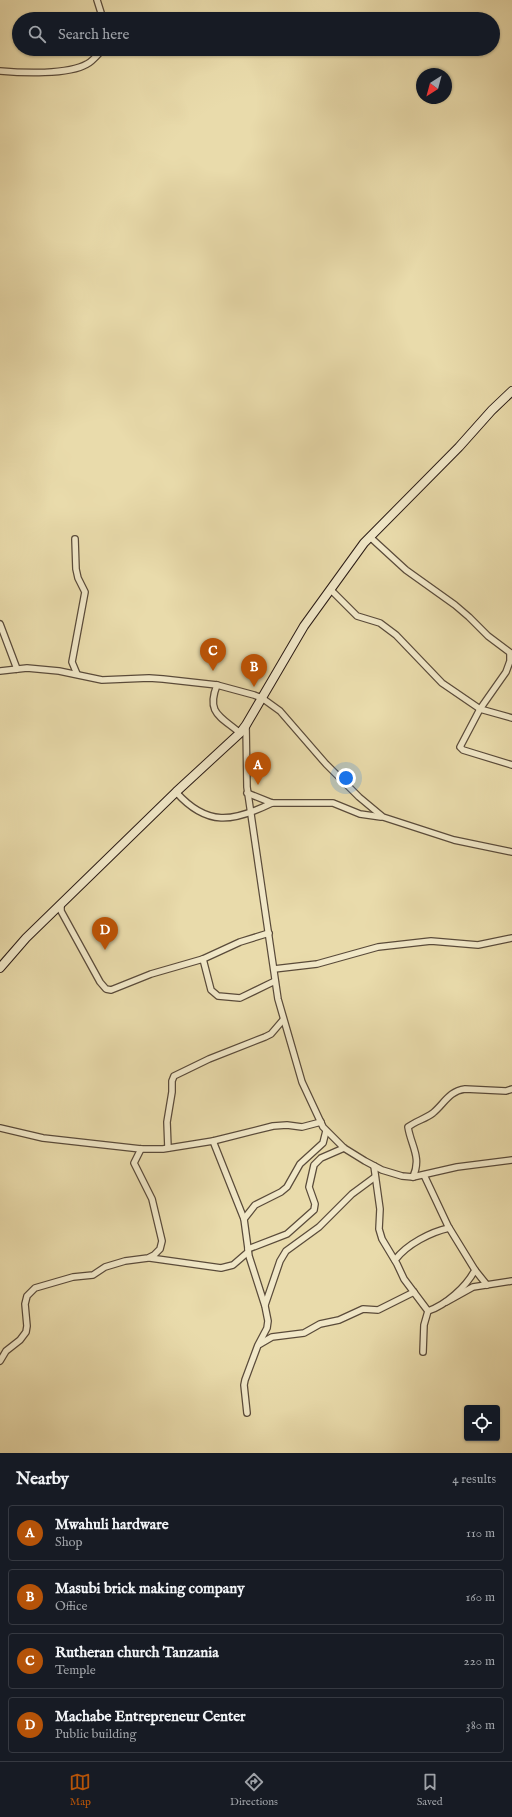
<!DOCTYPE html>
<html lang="en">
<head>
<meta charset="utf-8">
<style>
  :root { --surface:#171b24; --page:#20242c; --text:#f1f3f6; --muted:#9ea1a6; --line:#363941; --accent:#b45309 }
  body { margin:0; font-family:"IM FELL English",serif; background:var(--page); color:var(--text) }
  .controls { position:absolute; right:12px; bottom:12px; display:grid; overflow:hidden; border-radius:4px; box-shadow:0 1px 3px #0004 }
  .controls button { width:36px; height:36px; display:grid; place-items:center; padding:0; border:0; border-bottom:1px solid var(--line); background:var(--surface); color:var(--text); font:20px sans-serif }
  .compass { position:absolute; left:416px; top:68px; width:36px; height:36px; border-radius:50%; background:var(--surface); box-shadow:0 1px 3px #0004; rotate:216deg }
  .you { position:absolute; left:346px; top:778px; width:14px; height:14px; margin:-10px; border:3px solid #fff; border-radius:50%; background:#1a73e8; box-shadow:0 0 0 6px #1a73e833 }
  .badge { display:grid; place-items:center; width:26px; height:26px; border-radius:50%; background:var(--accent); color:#fff; font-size:13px; font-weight:700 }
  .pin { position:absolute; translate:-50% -33px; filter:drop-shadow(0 1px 2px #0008) }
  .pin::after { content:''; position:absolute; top:21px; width:14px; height:12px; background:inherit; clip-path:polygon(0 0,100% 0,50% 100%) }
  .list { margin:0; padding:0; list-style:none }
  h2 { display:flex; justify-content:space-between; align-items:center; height:52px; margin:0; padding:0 16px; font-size:17px }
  h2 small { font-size:13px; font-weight:400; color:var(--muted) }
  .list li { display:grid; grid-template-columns:26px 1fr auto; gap:12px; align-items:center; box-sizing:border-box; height:56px; margin:0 8px 8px; padding:0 8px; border:1px solid var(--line); border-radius:4px }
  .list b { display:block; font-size:15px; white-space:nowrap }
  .list p { margin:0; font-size:13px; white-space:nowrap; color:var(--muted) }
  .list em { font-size:13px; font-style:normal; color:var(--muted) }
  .icon { flex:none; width:22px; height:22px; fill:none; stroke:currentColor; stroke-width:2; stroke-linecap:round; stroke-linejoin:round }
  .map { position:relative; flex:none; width:512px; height:1453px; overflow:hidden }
  .search { position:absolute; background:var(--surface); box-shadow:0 1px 3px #0004; left:12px; right:12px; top:12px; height:44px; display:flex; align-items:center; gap:10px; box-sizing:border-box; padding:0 14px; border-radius:22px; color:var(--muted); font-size:15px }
  .sheet { height:308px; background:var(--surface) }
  nav { display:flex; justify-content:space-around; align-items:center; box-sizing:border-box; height:56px; border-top:1px solid var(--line); background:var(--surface); font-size:11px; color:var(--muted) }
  nav a { display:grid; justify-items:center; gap:2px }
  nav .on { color:var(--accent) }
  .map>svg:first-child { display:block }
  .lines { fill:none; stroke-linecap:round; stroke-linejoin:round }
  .street-casing { stroke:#5a4b3a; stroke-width:8 }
  .secondary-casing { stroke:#2a1b15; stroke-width:10 }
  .street { stroke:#f1e8c8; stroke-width:5.5 }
  .secondary { stroke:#f1e8c8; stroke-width:8 }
</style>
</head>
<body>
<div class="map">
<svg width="512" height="1453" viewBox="0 0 512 1453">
  <rect width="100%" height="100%" fill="#e9dbab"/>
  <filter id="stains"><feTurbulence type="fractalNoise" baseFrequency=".005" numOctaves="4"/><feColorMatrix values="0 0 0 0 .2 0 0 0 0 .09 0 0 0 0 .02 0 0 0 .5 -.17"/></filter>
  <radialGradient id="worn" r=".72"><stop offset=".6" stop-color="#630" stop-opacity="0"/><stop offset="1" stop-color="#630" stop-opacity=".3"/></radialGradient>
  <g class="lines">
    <g class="street-casing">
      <g id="street">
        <path d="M97 0 103 19"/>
        <path d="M0 71C22 73 68 75 87 64 93 61 98 54 103 49"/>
        <path d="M370 537 406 570 455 605 469 617 488 636 512 654"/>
        <path d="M75 539 76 569 78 578 85 592 72 662 77 674"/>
        <path d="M330 589 357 616 380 623 396 635 442 683 480 709 512 718"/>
        <path d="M0 624 17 669"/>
        <path d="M510 653V661L506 672 480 709 460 747 463 750 512 765"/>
        <path d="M0 671 27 668 59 671 102 680 149 678 163 679 217 685 254 695 262 698 280 711 326 764 359 797 383 817 454 840 512 852"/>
        <path d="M217 685C206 713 220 716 240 733"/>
        <path d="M246 725 247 787 278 999 302 1082 323 1127 344 1148 365 1161 382 1170 402 1176 413 1177 457 1167 512 1160"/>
        <path d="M176 792C207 827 233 822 272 803"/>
        <path d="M247 793 272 803H333L360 814 381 817"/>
        <path d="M61 904V911L100 982 106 989 111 990 151 974 203 959 240 942 269 933"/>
        <path d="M203 959 211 990 218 996 240 998 275 981"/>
        <path d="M274 969 317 964 378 947 431 941 478 945 512 938"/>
        <path d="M0 1128 43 1138 141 1149H163L213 1141 273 1126 287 1125 302 1127 321 1122"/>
        <path d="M213 1141 244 1219"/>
        <path d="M168 1148 167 1122 172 1092V1081L174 1076 209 1059 265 1037 271 1034 283 1020"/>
        <path d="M374 1166 380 1209 379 1229 382 1239 397 1264 404 1279 428 1311 424 1325 423 1352"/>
        <path d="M424 1175 448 1226 475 1270 487 1285"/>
        <path d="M413 1177C422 1157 411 1146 408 1127 416 1121 425 1119 433 1113 444 1104 449 1091 465 1089L506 1091 512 1089"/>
        <path d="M248 1249 287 1234 314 1210 315 1204 309 1187 314 1165 321 1158 344 1148"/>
        <path d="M150 1258 221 1268 233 1265 248 1252"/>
        <path d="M395 1260C407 1244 431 1232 449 1228"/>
        <path d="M446 1302 473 1287 512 1281"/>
        <path d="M265 1305 280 1261 286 1251 319 1227 352 1194 375 1177"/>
        <path d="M428 1311C446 1305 466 1287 475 1270"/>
        <path d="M260 1344 272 1337 304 1333 320 1324 339 1320 363 1309 378 1310 414 1292"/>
        <path d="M0 1361 6 1351 20 1340 26 1332 27 1326 25 1304 27 1296 35 1288 73 1277 93 1275 105 1267 125 1261 148 1258 154 1255 160 1249 162 1241 152 1199 134 1163 141 1149"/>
        <path d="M247 1413 244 1385 245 1380 258 1345 267 1328 268 1321 265 1306 249 1256 244 1219 255 1205 281 1192 287 1187 300 1164 323 1143 326 1131"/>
      </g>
    </g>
    <g class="secondary-casing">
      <path id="secondary" d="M0 968 26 938 176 792 240 733 246 725 304 626 364 543 459 447 492 410 512 391"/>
    </g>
    <use href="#street" class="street"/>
    <use href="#secondary" class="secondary"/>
  </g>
  <rect width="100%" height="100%" filter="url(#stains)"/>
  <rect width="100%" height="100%" fill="url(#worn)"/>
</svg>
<div class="controls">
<button><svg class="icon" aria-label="locate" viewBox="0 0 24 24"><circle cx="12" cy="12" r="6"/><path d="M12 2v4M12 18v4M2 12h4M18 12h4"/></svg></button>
</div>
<svg class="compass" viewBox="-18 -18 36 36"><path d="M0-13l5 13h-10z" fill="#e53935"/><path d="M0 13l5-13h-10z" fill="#9ea1a6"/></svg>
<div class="you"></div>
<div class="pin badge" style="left:258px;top:785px">A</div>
<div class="pin badge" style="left:254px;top:687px">B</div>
<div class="pin badge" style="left:213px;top:671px">C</div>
<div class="pin badge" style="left:105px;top:950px">D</div>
<div class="search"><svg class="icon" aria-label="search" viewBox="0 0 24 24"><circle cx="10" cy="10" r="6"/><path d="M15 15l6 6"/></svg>Search here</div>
</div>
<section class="sheet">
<h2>Nearby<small>4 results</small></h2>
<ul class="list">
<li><span class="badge">A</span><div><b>Mwahuli hardware</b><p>Shop</p></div><em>110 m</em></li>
<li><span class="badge">B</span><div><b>Masubi brick making company</b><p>Office</p></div><em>160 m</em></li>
<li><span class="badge">C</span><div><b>Rutheran church Tanzania</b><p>Temple</p></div><em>220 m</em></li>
<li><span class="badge">D</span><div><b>Machabe Entrepreneur Center</b><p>Public building</p></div><em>380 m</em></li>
</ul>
</section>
<nav>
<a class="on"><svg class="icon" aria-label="map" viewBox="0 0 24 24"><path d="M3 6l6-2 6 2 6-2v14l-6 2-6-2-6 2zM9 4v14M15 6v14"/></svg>Map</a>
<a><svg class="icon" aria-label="directions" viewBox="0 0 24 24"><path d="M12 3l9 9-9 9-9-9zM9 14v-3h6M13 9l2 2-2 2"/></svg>Directions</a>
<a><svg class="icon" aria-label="saved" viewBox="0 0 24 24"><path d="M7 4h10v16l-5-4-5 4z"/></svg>Saved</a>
</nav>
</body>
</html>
